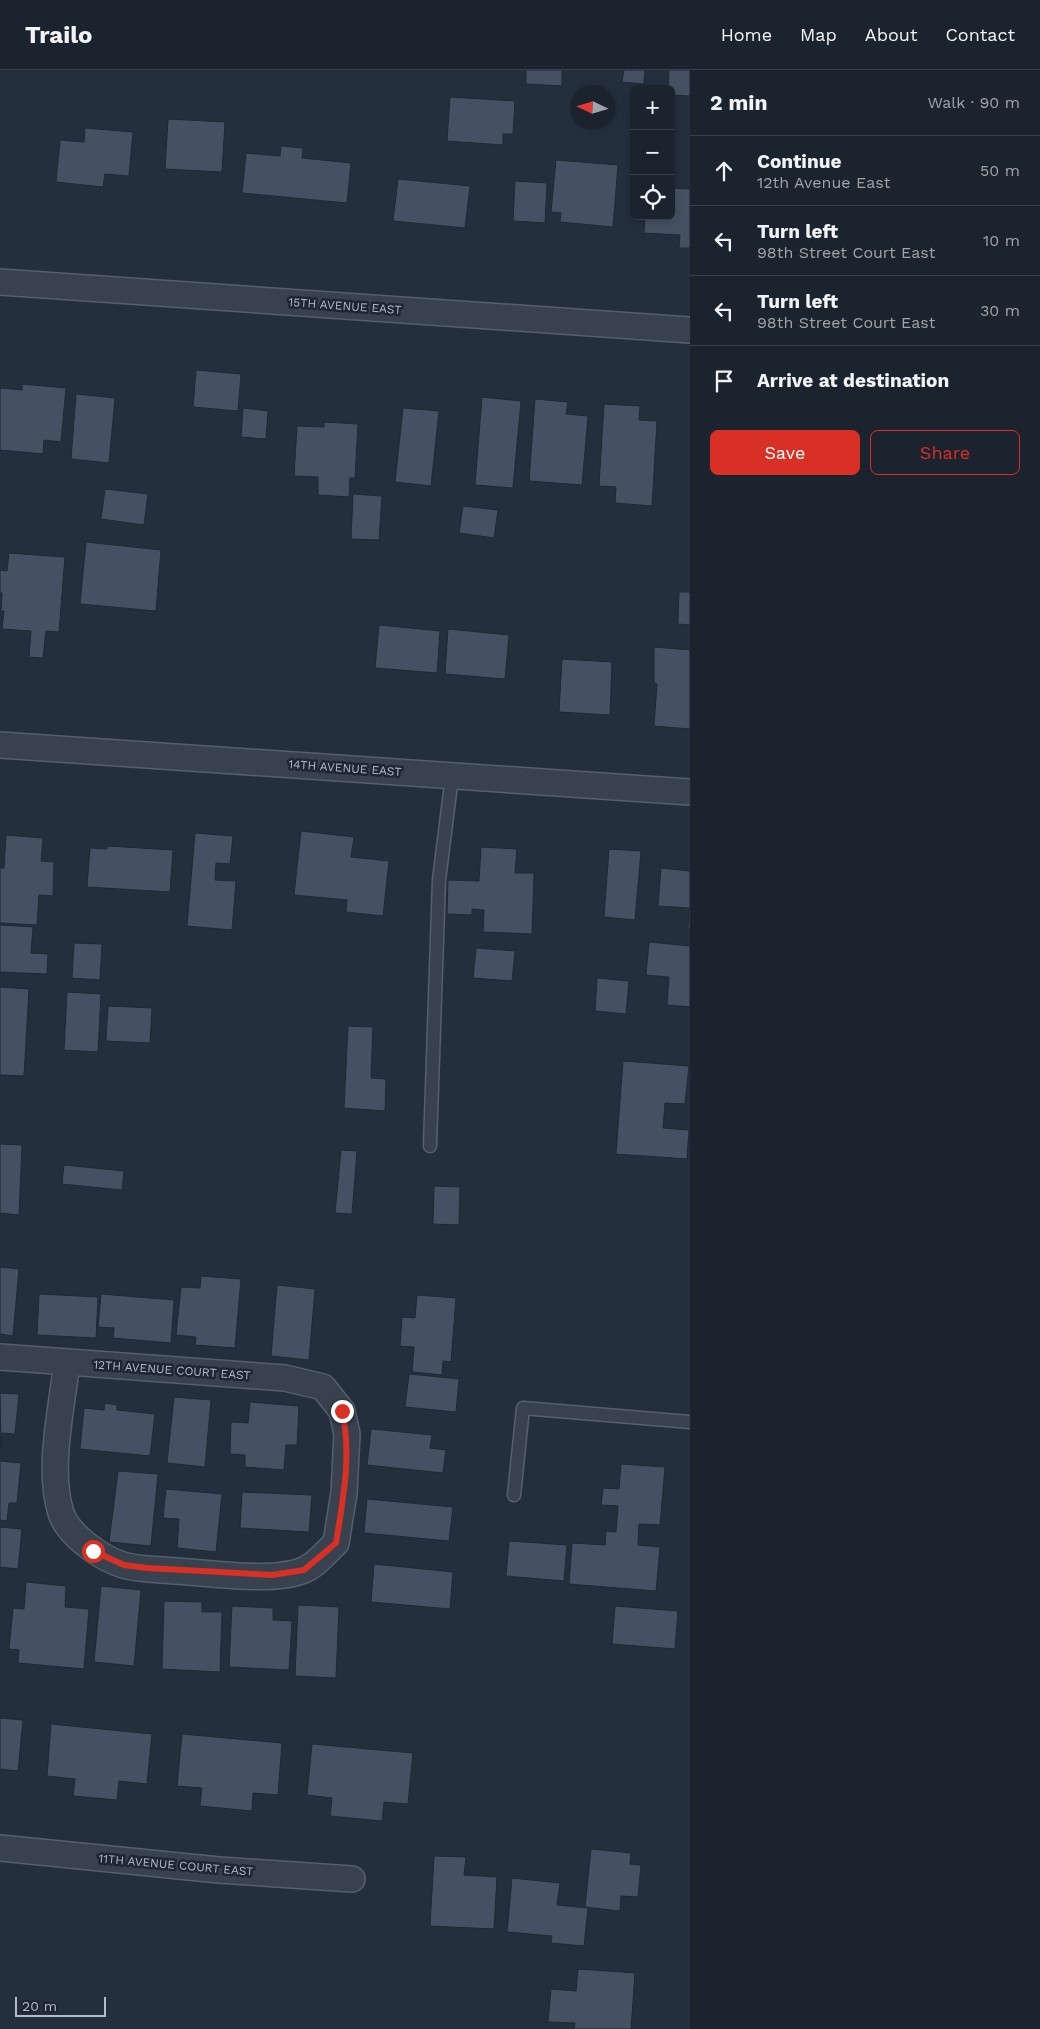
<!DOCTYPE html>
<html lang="en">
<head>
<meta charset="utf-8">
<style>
  :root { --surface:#1b232e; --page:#242b36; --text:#f1f3f6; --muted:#a0a4aa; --line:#39404a; --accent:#d93025 }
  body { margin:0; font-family:"Work Sans",sans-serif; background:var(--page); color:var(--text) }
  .controls { position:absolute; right:15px; top:15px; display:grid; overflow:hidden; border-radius:8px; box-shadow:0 2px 8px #0003 }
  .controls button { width:45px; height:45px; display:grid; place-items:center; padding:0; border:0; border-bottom:1px solid var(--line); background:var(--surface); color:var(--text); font:25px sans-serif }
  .compass { position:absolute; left:570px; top:15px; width:45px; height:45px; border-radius:50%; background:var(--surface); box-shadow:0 2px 8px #0003; rotate:274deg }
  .scale { position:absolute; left:15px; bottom:12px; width:91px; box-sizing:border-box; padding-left:5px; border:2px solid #b4bcc9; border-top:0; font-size:14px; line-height:18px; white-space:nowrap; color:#b4bcc9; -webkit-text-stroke:4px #1d2633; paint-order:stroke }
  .stop { position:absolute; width:15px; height:15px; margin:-11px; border:4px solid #d93025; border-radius:50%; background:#fff }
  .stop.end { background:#d93025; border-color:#fff; box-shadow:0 1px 5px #0008 }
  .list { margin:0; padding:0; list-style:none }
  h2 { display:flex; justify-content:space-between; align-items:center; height:65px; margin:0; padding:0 20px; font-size:21px }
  h2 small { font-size:16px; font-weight:400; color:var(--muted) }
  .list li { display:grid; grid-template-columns:32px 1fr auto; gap:15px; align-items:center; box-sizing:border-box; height:70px; padding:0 20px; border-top:1px solid var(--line) }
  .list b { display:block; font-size:19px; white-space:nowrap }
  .list p { margin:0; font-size:16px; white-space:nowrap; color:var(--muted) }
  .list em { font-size:16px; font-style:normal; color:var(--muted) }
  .actions { display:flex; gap:10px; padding:15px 20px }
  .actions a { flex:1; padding:11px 0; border:1px solid var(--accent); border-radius:8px; text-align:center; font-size:18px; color:var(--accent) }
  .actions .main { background:var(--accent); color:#fff }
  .icon { flex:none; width:28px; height:28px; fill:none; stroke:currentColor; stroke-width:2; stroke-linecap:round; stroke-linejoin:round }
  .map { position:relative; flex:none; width:690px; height:1959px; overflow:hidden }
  header { display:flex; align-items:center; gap:30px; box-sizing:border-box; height:70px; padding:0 25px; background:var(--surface); border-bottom:1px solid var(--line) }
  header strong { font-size:24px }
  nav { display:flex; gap:28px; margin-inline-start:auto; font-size:18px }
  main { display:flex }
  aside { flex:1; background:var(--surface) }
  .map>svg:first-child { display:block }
  .building { fill:#455162; stroke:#1f2835 }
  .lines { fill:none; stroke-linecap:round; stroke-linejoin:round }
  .lane-casing { stroke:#565f6c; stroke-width:15 }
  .street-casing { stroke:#565f6c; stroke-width:28 }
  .lane { stroke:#38414e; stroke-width:12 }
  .street { stroke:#38414e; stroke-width:25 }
  .route { stroke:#d93025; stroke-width:6 }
  .labels { text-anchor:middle; stroke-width:5; stroke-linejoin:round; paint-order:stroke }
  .street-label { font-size:12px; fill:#b4bcc9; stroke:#1d2633 }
</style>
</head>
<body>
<header>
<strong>Trailo</strong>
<nav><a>Home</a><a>Map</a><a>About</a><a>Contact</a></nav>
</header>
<main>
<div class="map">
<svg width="690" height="1959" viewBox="0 0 690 1959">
  <rect width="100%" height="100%" fill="#242f3e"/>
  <g class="building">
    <path d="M526 0H562V16L526 14Z"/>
    <path d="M624 0H645L644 14 622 12Z"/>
    <path d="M669 0H690V26L671 25V19H668Z"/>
    <path d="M450 27 515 31 513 64H503V75L447 71Z"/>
    <path d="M168 49 225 52 222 102 165 99Z"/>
    <path d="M85 58 133 62 129 106 105 104 103 117 56 112 60 70 84 72Z"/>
    <path d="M281 76 303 78 302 88 351 93 347 133 242 123 246 83 280 86Z"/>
    <path d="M556 90 618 95 613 157 560 152 561 143 551 142Z"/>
    <path d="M398 109 470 116 465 158 393 151Z"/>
    <path d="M515 111 547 113 545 153 513 151Z"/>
    <path d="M671 118 690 119V178H679L680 165 644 163 645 146H671Z"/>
    <path d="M196 300 241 304 238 341 193 337Z"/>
    <path d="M22 314 66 318 61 372 44 370 43 384 0 380V318L22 320Z"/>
    <path d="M76 324 115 328 109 393 71 389Z"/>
    <path d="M482 327 521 331 513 418 475 415Z"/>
    <path d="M535 329 568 332 566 344 588 346 582 415 529 411Z"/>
    <path d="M604 334 640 336 639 350 657 351 652 436 615 433 616 417 599 416Z"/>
    <path d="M243 338 268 341 266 369 241 367Z"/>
    <path d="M403 338 439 341 431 416 395 412Z"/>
    <path d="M324 352 358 354 355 408H350L349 427 318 425V407L294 406 297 356 324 357Z"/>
    <path d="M105 419 148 424 144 455 101 449Z"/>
    <path d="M353 424 382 426 379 470 351 469Z"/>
    <path d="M463 436 498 440 494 468 459 463Z"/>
    <path d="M86 472 161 480 156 541 80 534Z"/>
    <path d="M9 483 65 487 59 562 46 561 43 588 29 587 31 561 2 559 4 541H1L2 523H0V500L7 501Z"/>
    <path d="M679 522H690V555L678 554Z"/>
    <path d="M379 555 440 561 437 603 375 598Z"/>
    <path d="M448 559 509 565 505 609 445 604Z"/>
    <path d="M654 577 690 580V659L654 656 657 614 654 613Z"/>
    <path d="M562 589 612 592 610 645 559 642Z"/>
    <path d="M301 761 354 767 351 787 389 791 383 846 346 842 347 830 294 825Z"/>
    <path d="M195 763 233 766 230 794 216 793 215 810 236 811 232 860 187 856Z"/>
    <path d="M6 765 43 768 41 791 54 792 53 826 39 825 37 855 0 853V798H4Z"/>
    <path d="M107 776 173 780 170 822 87 817 90 778 107 779Z"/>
    <path d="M481 777 517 779 515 803H534L532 864 483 862 484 840 472 839V845L447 844 448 810 479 811Z"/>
    <path d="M609 779 641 781 635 850 604 847Z"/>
    <path d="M661 798 690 801V859L688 858 689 838 658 836Z"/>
    <path d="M0 855 33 857 31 883 48 884 47 904 0 902Z"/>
    <path d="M649 872 690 876V937L667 935 669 907 646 905Z"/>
    <path d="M74 873 102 874 100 910 72 908Z"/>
    <path d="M476 878 515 881 512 911 473 908Z"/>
    <path d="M597 908 629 911 626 944 595 941Z"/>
    <path d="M0 917 29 919 24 1006 0 1005Z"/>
    <path d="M67 922 101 924 98 982 64 980Z"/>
    <path d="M108 936 152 938 150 973 106 971Z"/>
    <path d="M348 956 373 957 371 1008 386 1009 385 1041 344 1038Z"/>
    <path d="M623 991 689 996 685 1034 665 1033 663 1058 689 1060 687 1089 616 1084Z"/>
    <path d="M0 1074 22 1075 19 1145 0 1143Z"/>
    <path d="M341 1080 357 1081 352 1144 335 1143Z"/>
    <path d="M64 1095 124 1101 122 1120 62 1114Z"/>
    <path d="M434 1116 460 1117 459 1155 433 1154Z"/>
    <path d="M0 1197 19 1199 13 1266 0 1264Z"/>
    <path d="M201 1206 241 1209 235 1278 195 1275 196 1267 176 1265 181 1217 200 1218Z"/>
    <path d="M277 1215 315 1219 309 1290 271 1286Z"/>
    <path d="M39 1224 98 1227 96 1268 37 1265Z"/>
    <path d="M101 1224 174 1230 171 1273 113 1268 114 1258 98 1257Z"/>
    <path d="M417 1225 456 1228 451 1292 443 1291 442 1305 412 1302 414 1277 400 1276 402 1247 415 1248Z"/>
    <path d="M409 1304 459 1309 456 1342 405 1337Z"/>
    <path d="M0 1323 19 1324 15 1364 2 1363 1 1378Z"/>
    <path d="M174 1327 211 1330 205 1397 167 1393Z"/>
    <path d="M250 1332 299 1336 297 1375H286L284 1400 245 1397V1385L230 1384 231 1352 248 1353Z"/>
    <path d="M105 1333 117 1335V1340L155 1344 150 1386 80 1379 84 1338 104 1340Z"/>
    <path d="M371 1359 432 1365 430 1378 446 1380 443 1403 367 1395Z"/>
    <path d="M0 1391 21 1393 17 1433H9L7 1451 0 1450Z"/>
    <path d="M621 1394 665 1397 660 1455 639 1454 638 1475 660 1477 656 1521 569 1514 572 1473 605 1475 606 1461 616 1462 618 1436 601 1435 603 1418 619 1419Z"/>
    <path d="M118 1401 158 1404 151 1476 109 1472Z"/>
    <path d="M166 1419 222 1424 216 1482 177 1478 179 1449 163 1448Z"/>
    <path d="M242 1422 312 1425 309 1462 240 1458Z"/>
    <path d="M367 1429 453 1437 449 1471 364 1463Z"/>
    <path d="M0 1457 22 1459 18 1499 0 1497Z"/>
    <path d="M509 1471 567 1475 564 1511 506 1506Z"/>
    <path d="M374 1494 453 1502 450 1539 371 1532Z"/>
    <path d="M26 1512 66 1516 65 1537 89 1539 84 1599 18 1593 19 1580 9 1579 13 1538 24 1539Z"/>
    <path d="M101 1516 141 1520 134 1596 94 1592Z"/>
    <path d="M164 1531 202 1532V1542H222L220 1602 162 1599Z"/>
    <path d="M298 1535 339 1537 336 1608 295 1606Z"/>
    <path d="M232 1536 273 1538V1550L292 1551 289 1600 229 1597Z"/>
    <path d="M615 1536 678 1541 675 1579 612 1574Z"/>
    <path d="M0 1648 23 1650 18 1701 0 1699Z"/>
    <path d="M51 1654 152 1664 147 1714 119 1711 117 1730 73 1726 75 1709 47 1706Z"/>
    <path d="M182 1664 282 1673 278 1725 253 1723 252 1741 200 1736 202 1718 177 1716Z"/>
    <path d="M312 1674 413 1683 408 1734 384 1732 382 1751 330 1746 332 1728 307 1725Z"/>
    <path d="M591 1779 631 1783 630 1794 641 1795 638 1827 621 1826 620 1841 585 1837Z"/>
    <path d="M434 1786 466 1787 464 1805 497 1807 494 1859 430 1856Z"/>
    <path d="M512 1808 560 1813 557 1835 588 1838 584 1876 551 1873 552 1866 507 1862Z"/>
    <path d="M578 1899 635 1903 631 1959H574L575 1953 548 1952 551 1919 576 1921Z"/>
  </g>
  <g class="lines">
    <g class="lane-casing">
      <g id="lane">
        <path d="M430 1076 439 810 452 706"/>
        <path d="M514 1425 523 1338 690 1352"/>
      </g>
    </g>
    <g class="street-casing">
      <g id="street">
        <path d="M0 212 690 260"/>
        <path d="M0 675 690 722"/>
        <path d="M0 1287 285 1308 323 1317 342 1341 347 1364 344 1423 336 1473C326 1482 316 1495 304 1500 273 1513 210 1503 176 1501 159 1499 139 1500 123 1495 101 1488 68 1465 61 1443 47 1399 62 1337 67 1292"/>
        <path d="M0 1778 219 1800 352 1809"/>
      </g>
    </g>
    <use href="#lane" class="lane"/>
    <use href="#street" class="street"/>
  </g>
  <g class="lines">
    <path class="route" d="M93 1481 124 1495 147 1498 272 1505 304 1500 336 1473C343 1429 352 1385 342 1341"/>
  </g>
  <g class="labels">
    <g class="street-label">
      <text transform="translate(345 236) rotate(4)" y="4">15TH AVENUE EAST</text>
      <text transform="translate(345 698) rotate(4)" y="4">14TH AVENUE EAST</text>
      <text transform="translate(172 1300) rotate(4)" y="4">12TH AVENUE COURT EAST</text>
      <text transform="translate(176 1795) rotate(5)" y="4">11TH AVENUE COURT EAST</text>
    </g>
  </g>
</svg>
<div class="controls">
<button>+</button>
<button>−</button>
<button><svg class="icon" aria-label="locate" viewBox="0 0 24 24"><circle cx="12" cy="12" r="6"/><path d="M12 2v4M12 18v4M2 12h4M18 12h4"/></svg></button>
</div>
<svg class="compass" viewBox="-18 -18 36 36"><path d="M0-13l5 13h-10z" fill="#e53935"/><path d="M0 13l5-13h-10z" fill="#a0a4aa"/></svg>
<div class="scale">20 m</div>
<div class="stop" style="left:93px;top:1481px"></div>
<div class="stop end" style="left:342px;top:1341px"></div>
</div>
<aside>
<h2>2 min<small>Walk · 90 m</small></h2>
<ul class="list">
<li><svg class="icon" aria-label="ahead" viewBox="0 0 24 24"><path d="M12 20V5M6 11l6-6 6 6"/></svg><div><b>Continue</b><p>12th Avenue East</p></div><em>50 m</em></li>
<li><svg class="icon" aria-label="left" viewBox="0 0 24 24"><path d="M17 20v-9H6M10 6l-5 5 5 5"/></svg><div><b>Turn left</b><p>98th Street Court East</p></div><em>10 m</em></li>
<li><svg class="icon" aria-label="left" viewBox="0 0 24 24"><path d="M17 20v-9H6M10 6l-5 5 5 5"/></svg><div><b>Turn left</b><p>98th Street Court East</p></div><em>30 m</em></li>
<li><svg class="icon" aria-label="arrive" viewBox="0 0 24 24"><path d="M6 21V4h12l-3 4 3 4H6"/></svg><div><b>Arrive at destination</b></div></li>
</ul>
<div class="actions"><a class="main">Save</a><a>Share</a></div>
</aside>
</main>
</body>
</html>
